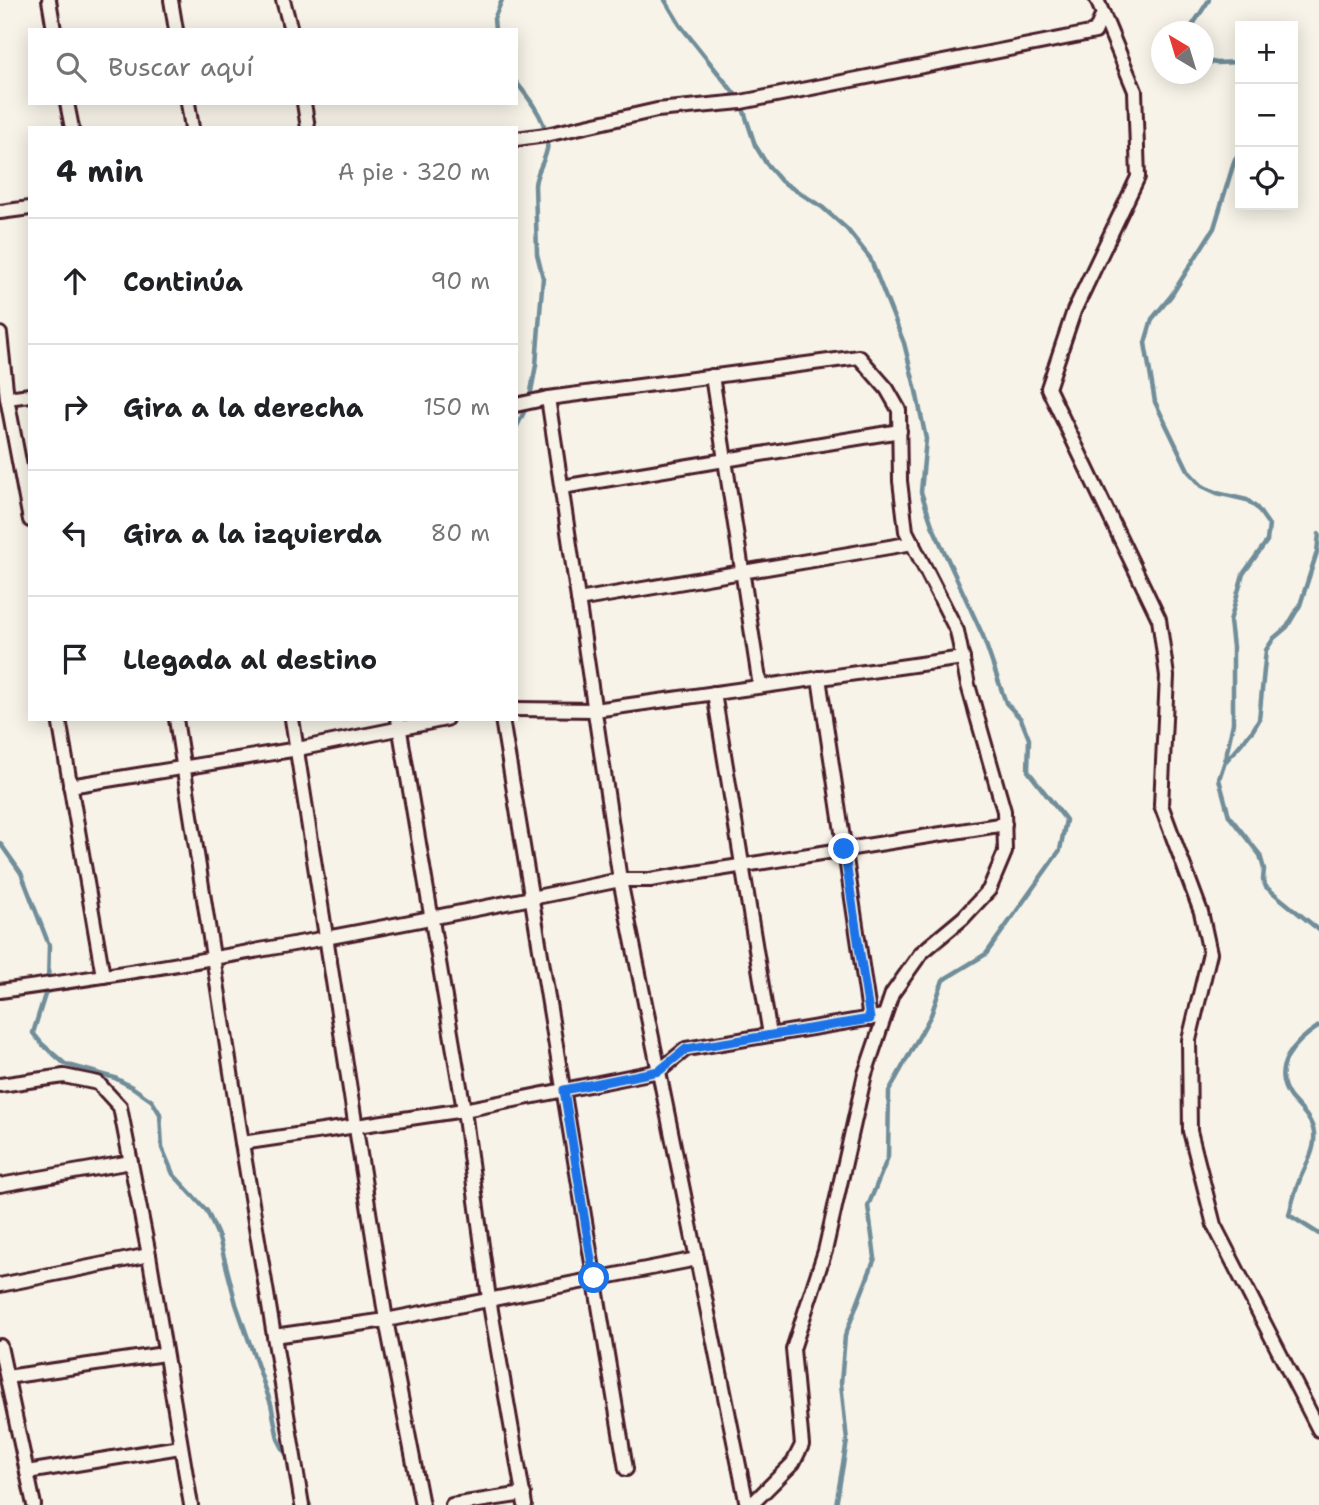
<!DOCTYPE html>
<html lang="es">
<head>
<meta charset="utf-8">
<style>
  :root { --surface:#fff; --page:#f6f6f6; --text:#202124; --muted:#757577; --line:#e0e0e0 }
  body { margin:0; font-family:"Shantell Sans",sans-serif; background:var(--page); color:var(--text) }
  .controls { position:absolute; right:21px; top:21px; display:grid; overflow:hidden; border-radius:0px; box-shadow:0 4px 18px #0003 }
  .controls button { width:63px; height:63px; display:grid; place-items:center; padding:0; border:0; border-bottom:2px solid var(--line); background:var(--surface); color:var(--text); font:35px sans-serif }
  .compass { position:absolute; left:1151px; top:21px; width:63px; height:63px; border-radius:50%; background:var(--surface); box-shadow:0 4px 18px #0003; rotate:322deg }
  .stop { position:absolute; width:21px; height:21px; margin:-16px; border:5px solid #1a73e8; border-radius:50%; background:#fff }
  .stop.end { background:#1a73e8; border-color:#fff; box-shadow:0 2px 7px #0008 }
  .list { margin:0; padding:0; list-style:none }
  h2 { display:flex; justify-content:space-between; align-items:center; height:91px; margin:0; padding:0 28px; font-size:30px }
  h2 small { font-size:23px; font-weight:400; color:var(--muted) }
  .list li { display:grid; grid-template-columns:46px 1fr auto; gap:21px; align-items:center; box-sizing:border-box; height:126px; padding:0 28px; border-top:2px solid var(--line) }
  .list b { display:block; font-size:26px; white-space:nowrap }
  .list em { font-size:23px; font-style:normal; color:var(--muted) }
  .icon { flex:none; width:38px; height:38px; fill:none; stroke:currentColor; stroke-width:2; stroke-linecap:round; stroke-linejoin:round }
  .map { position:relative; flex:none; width:1319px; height:1505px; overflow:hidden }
  .search { position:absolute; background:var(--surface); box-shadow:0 4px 18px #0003; left:28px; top:28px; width:490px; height:77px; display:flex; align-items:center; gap:18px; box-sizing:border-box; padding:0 24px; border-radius:0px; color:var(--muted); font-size:26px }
  .panel { position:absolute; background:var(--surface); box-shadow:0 4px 18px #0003; left:28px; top:126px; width:490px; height:595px; border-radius:0px }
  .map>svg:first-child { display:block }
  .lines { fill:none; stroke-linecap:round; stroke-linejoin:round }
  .stream { stroke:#6f8d99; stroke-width:4.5 }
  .street-casing { stroke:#4a1f2b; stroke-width:18 }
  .street { stroke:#f7f3e8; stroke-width:12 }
  .route { stroke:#1a73e8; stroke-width:9 }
</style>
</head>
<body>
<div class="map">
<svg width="1319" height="1505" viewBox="0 0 1319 1505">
  <rect width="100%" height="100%" fill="#f7f3e8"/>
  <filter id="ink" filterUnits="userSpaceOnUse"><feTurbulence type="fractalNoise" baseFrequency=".0143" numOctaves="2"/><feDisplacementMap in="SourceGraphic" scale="14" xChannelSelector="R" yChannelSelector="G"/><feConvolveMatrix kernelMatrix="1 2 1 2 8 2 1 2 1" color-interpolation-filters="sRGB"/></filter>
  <g filter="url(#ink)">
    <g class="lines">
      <g class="stream">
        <path d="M665 0 680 25 741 102 755 145 766 163 781 181 822 207 847 229 870 258 904 343 916 391 926 439 921 492 932 525 983 636 1006 703 1021 719 1029 739 1028 771 1066 820 1060 850 986 954 943 980 931 1015 889 1091 888 1157 868 1206 875 1258 845 1336 841 1383 847 1441 836 1505"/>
        <path d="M495 30 494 19 502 0"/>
        <path d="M1188 32 1209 0"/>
        <path d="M1204 60 1216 63 1240 62"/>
        <path d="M516 82C530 99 554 130 546 153 543 164 536 173 535 185L537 254 543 278 541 300 536 365 529 402 516 428"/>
        <path d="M1240 154 1235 159 1214 228 1171 296 1152 319 1145 343 1155 402 1189 472 1202 486 1217 493 1247 500 1257 508 1269 525 1267 541 1243 574 1230 621 1233 647V723L1225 761 1219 779 1229 816 1260 855 1264 869 1263 880 1266 887 1319 930"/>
        <path d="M1226 761 1253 730 1259 720 1266 650 1274 638 1287 627 1300 605 1317 552 1319 534"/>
        <path d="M0 843 21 873 49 945 48 985 33 1033 42 1044 65 1064 115 1078 132 1087 152 1101 160 1114 162 1148 173 1174 207 1211 219 1238 236 1304 271 1404 278 1439 290 1462"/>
        <path d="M1319 1026C1296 1041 1269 1067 1290 1097 1299 1108 1312 1118 1314 1133 1316 1150 1306 1164 1300 1179 1295 1190 1292 1203 1289 1215L1319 1234"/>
        <path d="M305 1496 310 1505"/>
      </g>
      <g class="street-casing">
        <g id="street">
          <path d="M49 0 54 30"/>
          <path d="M171 0 176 30"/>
          <path d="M283 0 291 30"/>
          <path d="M1103 14 1135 91 1138 177 1074 311 1048 388 1159 619 1167 676 1161 805 1201 912 1210 953 1189 1040 1190 1131 1214 1225 1319 1430"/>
          <path d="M67 103 72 128"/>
          <path d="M188 103 192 128"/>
          <path d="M304 103 308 128"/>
          <path d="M516 139 546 135 657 110 741 102 1095 32 1103 14 1097 0"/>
          <path d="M0 212 30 208"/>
          <path d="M0 334 7 398 30 520"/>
          <path d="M712 376 760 686"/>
          <path d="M7 398 30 395"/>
          <path d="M548 398 620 880 747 1505"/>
          <path d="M516 405 548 398 859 357 887 389 899 410 900 481 906 531 957 631 968 685 1004 811 1005 852 989 890 963 918 921 953 892 994 865 1074 825 1251 793 1349 802 1445 793 1463 751 1505"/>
          <path d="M562 487 900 431"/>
          <path d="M578 600 913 543"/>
          <path d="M819 678 870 1019"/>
          <path d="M714 693 770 1035"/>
          <path d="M516 709 595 710 963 658"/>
          <path d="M59 719 103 976"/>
          <path d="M176 719 242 1143 302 1505"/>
          <path d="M292 719 386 1320 422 1505"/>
          <path d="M398 719 464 1110 489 1299 525 1505"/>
          <path d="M502 719 626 1469"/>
          <path d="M70 786 298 749 446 719"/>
          <path d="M0 991C208 963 415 922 620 880H650L1005 824"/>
          <path d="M0 1085 64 1076 98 1083 120 1107 149 1255 191 1505"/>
          <path d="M242 1143 464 1110 659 1071 686 1049 884 1016"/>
          <path d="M0 1185 131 1162"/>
          <path d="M0 1285 149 1255"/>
          <path d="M274 1336 386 1320 697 1259"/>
          <path d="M0 1346 34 1505"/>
          <path d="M7 1377 164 1354"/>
          <path d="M27 1472 180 1447"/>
          <path d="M452 1505 524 1494"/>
        </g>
      </g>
      <use href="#street" class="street"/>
    </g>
  </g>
  <g class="lines" filter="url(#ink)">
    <path class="route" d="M594 1278 564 1090 659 1071 686 1049 870 1019 844 849"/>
  </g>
</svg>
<div class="controls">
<button>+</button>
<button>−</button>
<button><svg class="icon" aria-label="locate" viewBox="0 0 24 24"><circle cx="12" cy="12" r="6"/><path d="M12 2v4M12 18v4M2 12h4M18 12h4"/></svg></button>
</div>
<svg class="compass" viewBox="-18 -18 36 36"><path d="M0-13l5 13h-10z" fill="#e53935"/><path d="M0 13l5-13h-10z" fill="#757577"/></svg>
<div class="stop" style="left:594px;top:1278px"></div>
<div class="stop end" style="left:844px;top:849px"></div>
<div class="search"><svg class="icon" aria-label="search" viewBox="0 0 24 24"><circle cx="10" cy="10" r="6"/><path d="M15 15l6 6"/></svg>Buscar aquí</div>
<section class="panel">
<h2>4 min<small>A pie · 320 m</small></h2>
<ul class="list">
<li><svg class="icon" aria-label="ahead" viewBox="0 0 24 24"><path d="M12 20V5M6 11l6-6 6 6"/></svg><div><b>Continúa</b></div><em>90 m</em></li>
<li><svg class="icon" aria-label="right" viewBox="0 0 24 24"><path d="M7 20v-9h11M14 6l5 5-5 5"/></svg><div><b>Gira a la derecha</b></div><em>150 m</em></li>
<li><svg class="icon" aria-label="left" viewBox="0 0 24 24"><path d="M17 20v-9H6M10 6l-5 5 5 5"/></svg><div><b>Gira a la izquierda</b></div><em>80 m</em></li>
<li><svg class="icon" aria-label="arrive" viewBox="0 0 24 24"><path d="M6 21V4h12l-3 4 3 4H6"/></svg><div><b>Llegada al destino</b></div></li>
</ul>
</section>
</div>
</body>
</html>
